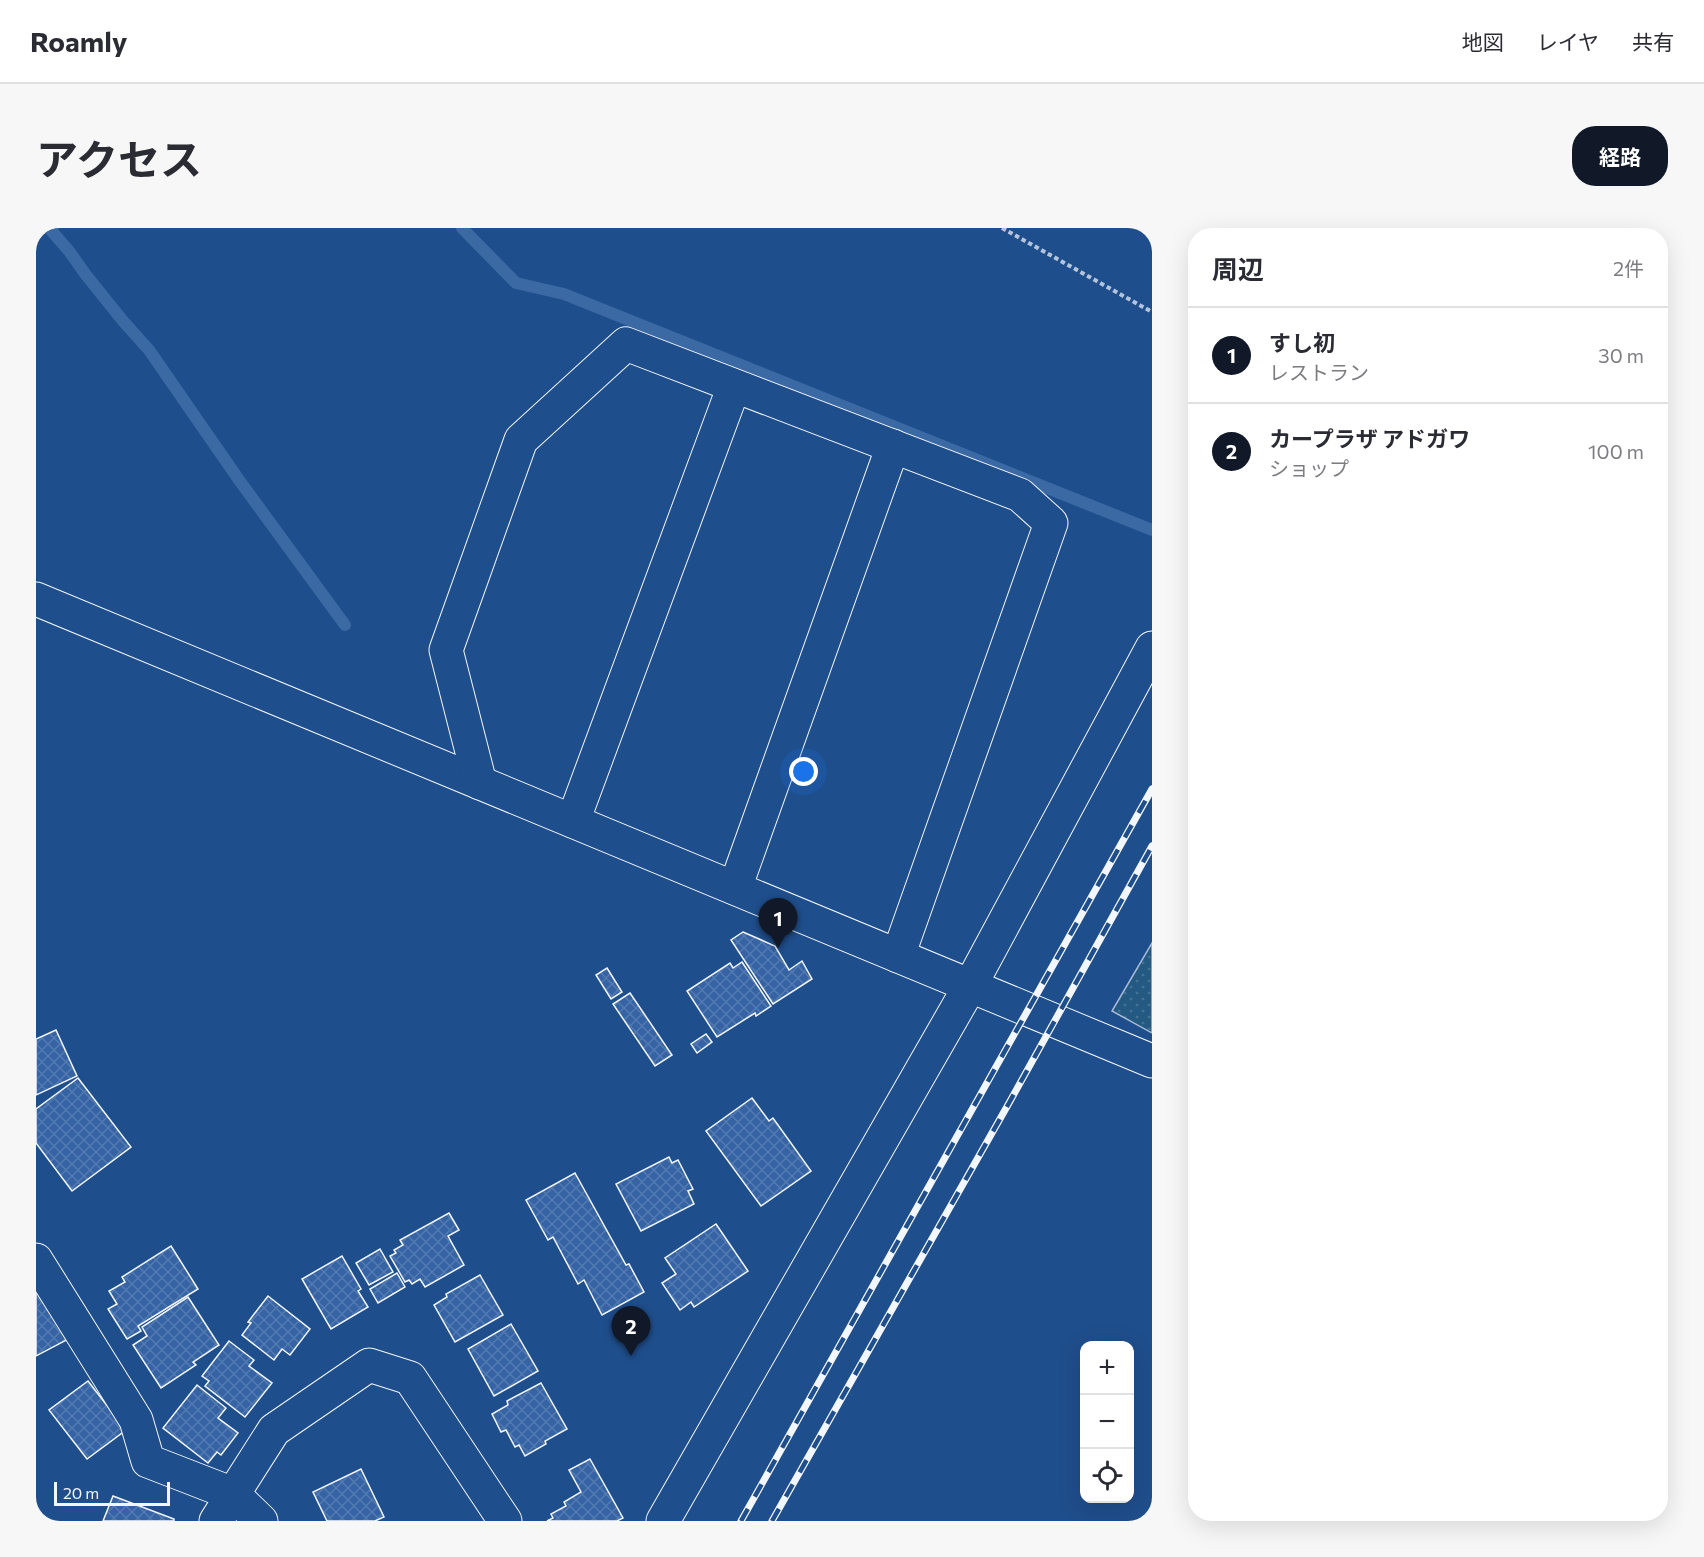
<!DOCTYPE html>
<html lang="ja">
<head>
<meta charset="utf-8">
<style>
  :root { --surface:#fff; --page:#f7f7f7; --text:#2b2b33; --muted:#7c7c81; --line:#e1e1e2; --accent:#111827 }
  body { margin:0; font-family:Commissioner,"Noto Sans JP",sans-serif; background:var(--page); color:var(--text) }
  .controls { position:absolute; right:18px; bottom:18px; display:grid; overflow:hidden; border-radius:12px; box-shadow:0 6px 24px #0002 }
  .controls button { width:54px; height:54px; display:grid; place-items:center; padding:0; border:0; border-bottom:2px solid var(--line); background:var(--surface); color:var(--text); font:30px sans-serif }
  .scale { position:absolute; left:18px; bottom:15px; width:116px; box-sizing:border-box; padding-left:6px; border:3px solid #f2f6ff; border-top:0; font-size:16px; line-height:21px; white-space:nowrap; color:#f2f6ff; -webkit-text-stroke:4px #1f4e8c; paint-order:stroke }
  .you { position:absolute; left:768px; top:544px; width:21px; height:21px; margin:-15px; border:4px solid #fff; border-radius:50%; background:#1a73e8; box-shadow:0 0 0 9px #1a73e833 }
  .badge { display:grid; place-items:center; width:39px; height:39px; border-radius:50%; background:var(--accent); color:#fff; font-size:20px; font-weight:700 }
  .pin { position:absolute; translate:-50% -50px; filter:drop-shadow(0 2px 3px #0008) }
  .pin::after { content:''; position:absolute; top:32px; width:21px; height:18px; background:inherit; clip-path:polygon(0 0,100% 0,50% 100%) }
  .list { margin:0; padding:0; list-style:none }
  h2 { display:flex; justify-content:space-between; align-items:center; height:78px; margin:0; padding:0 24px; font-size:26px }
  h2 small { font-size:20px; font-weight:400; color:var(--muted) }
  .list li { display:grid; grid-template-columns:39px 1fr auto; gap:18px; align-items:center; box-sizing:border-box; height:96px; padding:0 24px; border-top:2px solid var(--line) }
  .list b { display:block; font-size:22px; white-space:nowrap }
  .list p { margin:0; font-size:20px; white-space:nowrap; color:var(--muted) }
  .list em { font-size:20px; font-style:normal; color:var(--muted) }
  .icon { flex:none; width:33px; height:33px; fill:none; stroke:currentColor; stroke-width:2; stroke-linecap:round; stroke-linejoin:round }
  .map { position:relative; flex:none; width:1116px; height:1293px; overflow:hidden; border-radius:24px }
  header { display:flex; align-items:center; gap:36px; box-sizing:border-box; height:84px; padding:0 30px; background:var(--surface); border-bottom:2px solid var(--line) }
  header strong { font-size:28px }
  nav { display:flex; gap:33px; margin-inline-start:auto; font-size:21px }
  .intro { display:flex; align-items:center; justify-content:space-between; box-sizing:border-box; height:144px; padding:0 36px }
  h1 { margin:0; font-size:42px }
  .button { padding:15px 27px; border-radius:24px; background:var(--accent); color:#fff; font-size:21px; font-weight:700 }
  main { display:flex; gap:36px; padding:0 36px }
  aside { flex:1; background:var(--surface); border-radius:24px; box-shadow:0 6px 24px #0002 }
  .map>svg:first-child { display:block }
  .grass { fill:url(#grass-dots); stroke:#a8bbd7; stroke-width:1.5 }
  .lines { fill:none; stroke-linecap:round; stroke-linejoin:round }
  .stream { stroke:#3b69a3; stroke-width:12 }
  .building { fill:url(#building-cross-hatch); stroke:#f2f6ff; stroke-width:1.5 }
  .minor-casing { stroke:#f2f6ff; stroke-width:35 }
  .path { stroke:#b3c4dc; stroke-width:4; stroke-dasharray:4.5 3; stroke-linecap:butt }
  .minor { stroke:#1f4e8c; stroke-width:33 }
  .rail-casing { stroke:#f2f6ff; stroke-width:7 }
  .rail { stroke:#1f4e8c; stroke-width:4.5; stroke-dasharray:14; stroke-linecap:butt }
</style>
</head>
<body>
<header>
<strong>Roamly</strong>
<nav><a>地図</a><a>レイヤ</a><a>共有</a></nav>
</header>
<div class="intro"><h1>アクセス</h1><a class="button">経路</a></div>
<main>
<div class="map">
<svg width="1116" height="1293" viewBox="0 0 1116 1293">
  <defs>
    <pattern id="grass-dots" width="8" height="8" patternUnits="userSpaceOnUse" patternTransform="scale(1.5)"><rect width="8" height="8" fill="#245a82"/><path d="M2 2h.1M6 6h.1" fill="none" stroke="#447295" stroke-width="1.8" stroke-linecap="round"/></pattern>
    <pattern id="building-cross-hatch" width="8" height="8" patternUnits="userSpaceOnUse" patternTransform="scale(1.5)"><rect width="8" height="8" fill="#3563a3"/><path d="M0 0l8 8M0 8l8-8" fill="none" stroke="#537ab1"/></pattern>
  </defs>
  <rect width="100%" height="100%" fill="#1f4e8c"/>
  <path class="grass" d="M1116 715V805L1076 783Z"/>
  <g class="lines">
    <g class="stream">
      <path d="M13 0 33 23 50 47 87 93 113 122 203 252 309 397"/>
      <path d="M426 0 480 55 528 66 1116 302"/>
    </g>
  </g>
  <g class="building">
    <path d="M707 704 739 718 753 742 766 733 776 751 737 776 695 712Z"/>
    <path d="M706 734 735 778 720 788 719 785 681 809 651 763 694 735 697 740Z"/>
    <path d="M571 740 586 764 575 771 560 747Z"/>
    <path d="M594 765 636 827 619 838 577 776Z"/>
    <path d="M20 802 41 848 0 867V811Z"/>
    <path d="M670 806 676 814 661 825 655 816Z"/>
    <path d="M42 850 95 919 36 963 0 915V881Z"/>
    <path d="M716 870 733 893 737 890 775 943 725 978 670 903Z"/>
    <path d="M633 929 636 935 642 932 657 961 652 963 658 976 605 1003 580 956Z"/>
    <path d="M539 945 590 1037 593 1036 608 1064 566 1087 548 1052 542 1056 517 1009 512 1012 490 972Z"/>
    <path d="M413 985 423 1002 412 1008 428 1037 389 1059 384 1051 376 1056 373 1052 369 1054 354 1028 360 1025 358 1022 367 1017 364 1012Z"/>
    <path d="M680 996 712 1043 658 1079 655 1074 644 1082 626 1055 640 1046 629 1030Z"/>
    <path d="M135 1018 162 1061 102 1098 105 1103 91 1111 72 1081 81 1076 73 1063 89 1054 86 1049Z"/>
    <path d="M344 1021 357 1044 333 1057 320 1035Z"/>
    <path d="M306 1028 325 1061 322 1063 332 1079 295 1101 266 1051Z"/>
    <path d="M361 1045 369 1059 342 1075 334 1061Z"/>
    <path d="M444 1047 467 1087 419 1114 398 1077 411 1069 410 1066Z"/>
    <path d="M12 1057 40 1107 0 1128V1063Z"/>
    <path d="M232 1068 274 1101 254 1127 246 1121 238 1132 206 1107 215 1095 212 1094Z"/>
    <path d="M152 1069 183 1117 157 1134 160 1137 125 1160 97 1117 111 1108 106 1099Z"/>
    <path d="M475 1096 502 1143 458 1168 432 1121Z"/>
    <path d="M193 1113 218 1132 213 1138 236 1155 209 1189 169 1158 173 1153 166 1148Z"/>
    <path d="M52 1153 90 1202 51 1231 13 1182Z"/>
    <path d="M505 1155 531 1201 509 1213 510 1216 489 1228 483 1217 479 1219 470 1202 465 1204 456 1186 472 1177 471 1173Z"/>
    <path d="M161 1157 190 1180 182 1190 202 1205 185 1227 181 1224 172 1235 127 1200Z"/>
    <path d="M554 1231 587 1290 581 1293H511L517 1290 515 1286 530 1278 528 1274 545 1264 533 1242Z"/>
    <path d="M325 1241 348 1289 339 1293H291L277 1264Z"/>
    <path d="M77 1268 138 1291V1293H67Z"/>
  </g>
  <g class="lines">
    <g class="minor-casing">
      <g id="minor">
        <path d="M0 371 1116 833"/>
        <path d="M444 555 410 422 485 212 590 116 984 267 1015 295 862 728"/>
        <path d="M537 593 698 158"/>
        <path d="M699 660 857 218"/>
        <path d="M0 1032 100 1192 112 1233 197 1266 225 1293"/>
        <path d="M180 1293 238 1202 333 1137 374 1150 469 1293"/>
        <path d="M627 1293 934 758 1116 420"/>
      </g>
    </g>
    <path class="path" d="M966 0 1116 84"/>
    <use href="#minor" class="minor"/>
    <g class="rail-casing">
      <g id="rail">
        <path d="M705 1293 1116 561"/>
        <path d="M736 1293 973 875 1116 618"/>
      </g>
    </g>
    <use href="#rail" class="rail"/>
  </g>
</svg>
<div class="controls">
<button>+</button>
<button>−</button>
<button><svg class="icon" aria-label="locate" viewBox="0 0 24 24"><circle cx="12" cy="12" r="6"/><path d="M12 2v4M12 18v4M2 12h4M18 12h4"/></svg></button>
</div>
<div class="scale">20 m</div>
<div class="you"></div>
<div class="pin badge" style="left:742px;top:720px">1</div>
<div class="pin badge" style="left:595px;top:1128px">2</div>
</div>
<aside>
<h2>周辺<small>2件</small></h2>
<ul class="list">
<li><span class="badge">1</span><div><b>すし初</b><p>レストラン</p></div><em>30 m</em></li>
<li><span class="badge">2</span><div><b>カープラザ アドガワ</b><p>ショップ</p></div><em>100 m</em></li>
</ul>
</aside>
</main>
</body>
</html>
